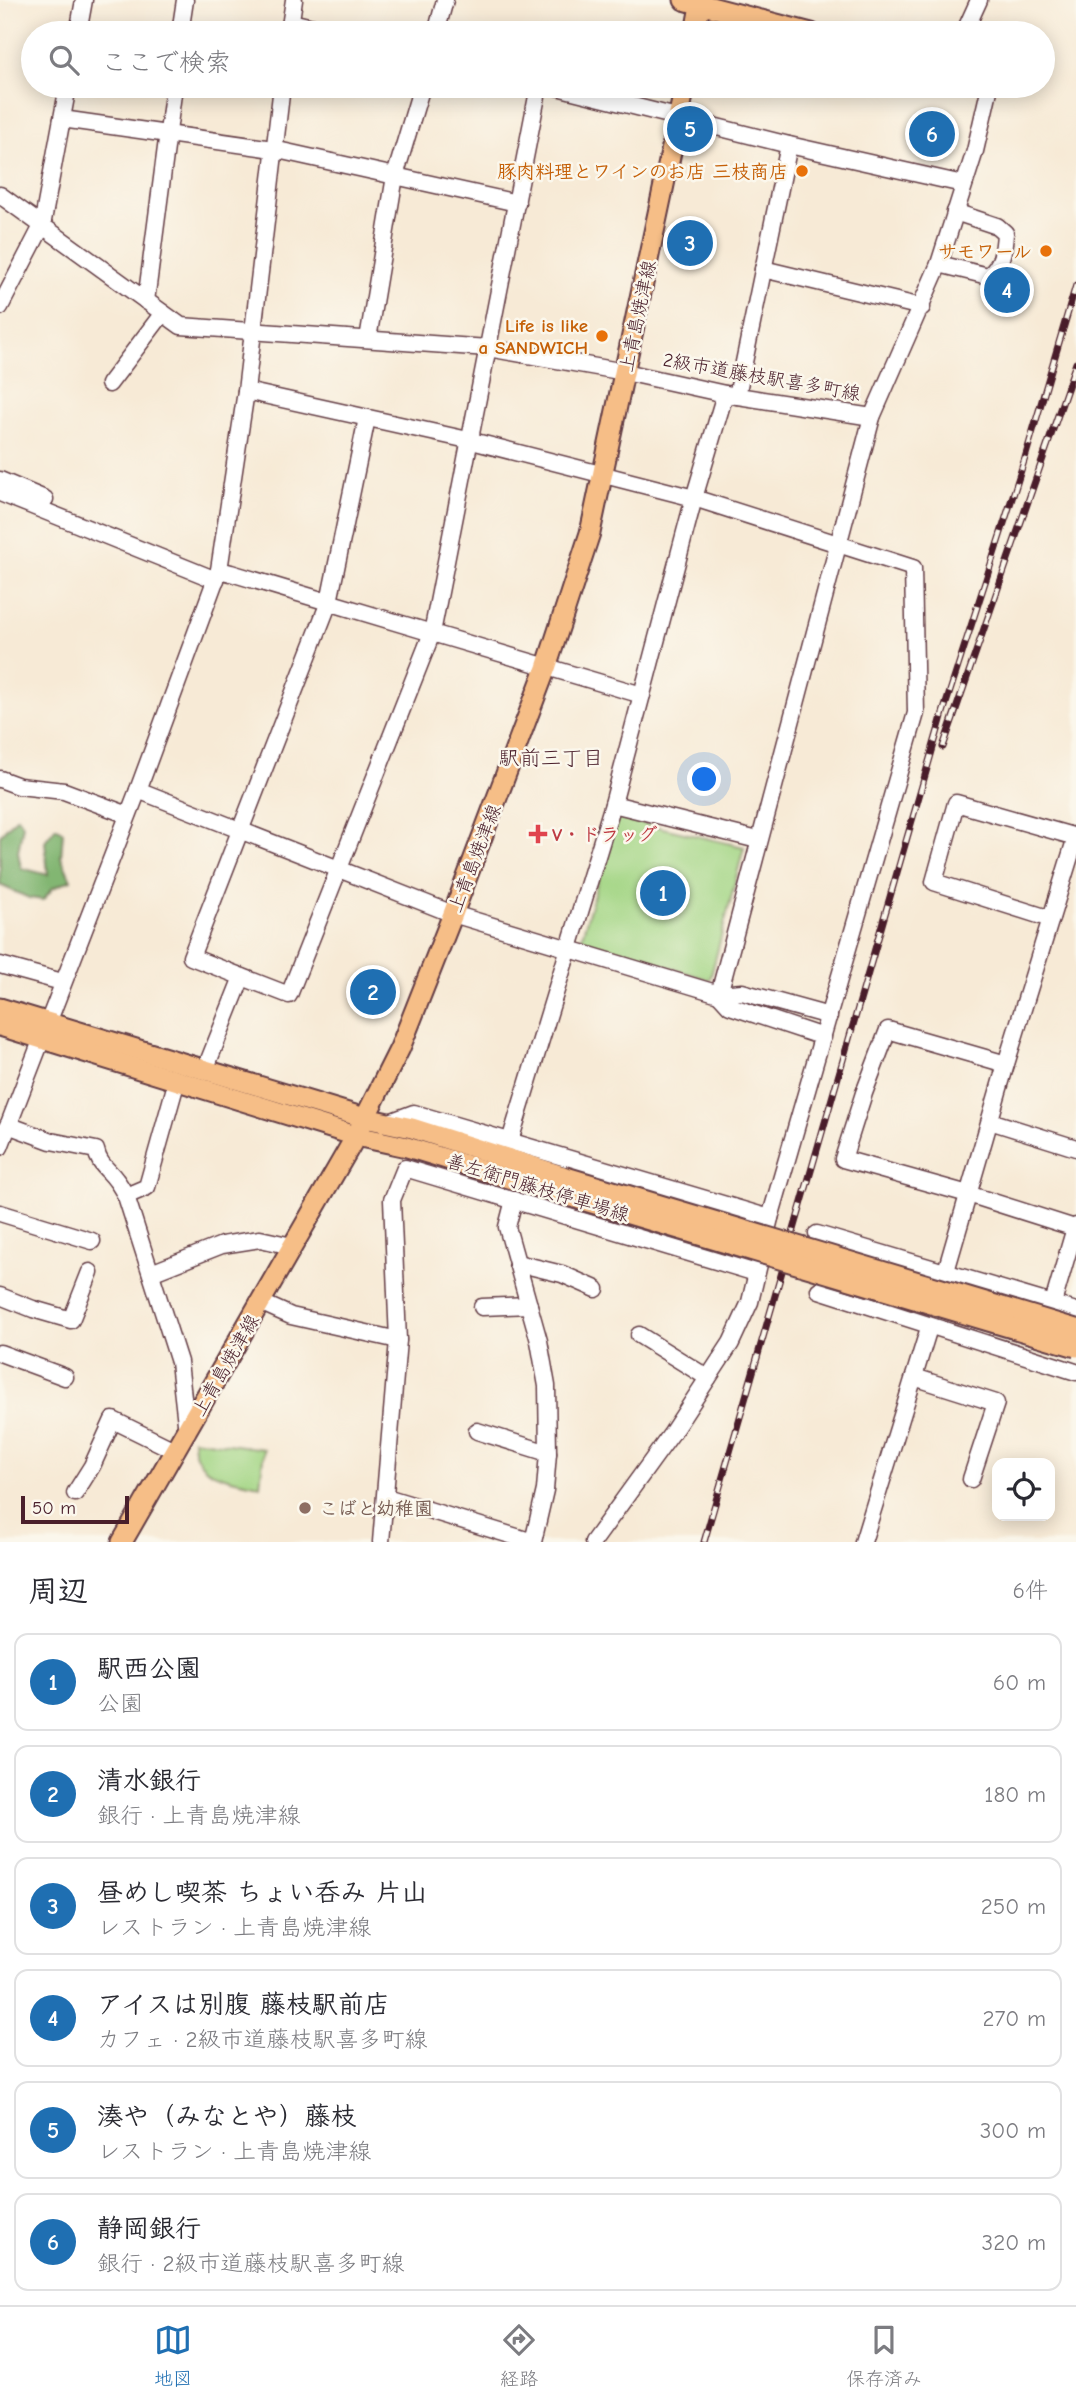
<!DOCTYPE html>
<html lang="ja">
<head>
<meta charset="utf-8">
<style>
  :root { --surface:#fff; --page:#f2f2f3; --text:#2b2b33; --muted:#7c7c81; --line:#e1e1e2; --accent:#1f6fb2 }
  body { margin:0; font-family:"Comic Neue","Klee One",sans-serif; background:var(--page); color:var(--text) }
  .controls { position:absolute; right:21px; bottom:21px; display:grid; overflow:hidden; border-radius:14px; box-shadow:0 4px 18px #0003 }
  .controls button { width:63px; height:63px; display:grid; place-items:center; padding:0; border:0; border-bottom:2px solid var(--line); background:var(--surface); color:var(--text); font:35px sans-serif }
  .scale { position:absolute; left:21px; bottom:18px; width:108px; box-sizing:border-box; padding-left:7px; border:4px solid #4a1f2b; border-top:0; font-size:19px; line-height:24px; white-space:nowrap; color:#4a1f2b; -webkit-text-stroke:5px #fbf7ec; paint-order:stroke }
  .you { position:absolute; left:705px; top:780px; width:24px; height:24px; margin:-18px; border:5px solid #fff; border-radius:50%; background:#1a73e8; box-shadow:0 0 0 10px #1a73e833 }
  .badge { display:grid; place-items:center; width:46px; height:46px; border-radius:50%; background:var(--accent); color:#fff; font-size:23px; font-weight:700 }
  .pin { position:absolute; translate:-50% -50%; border:4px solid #fff; box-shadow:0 2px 7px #0006 }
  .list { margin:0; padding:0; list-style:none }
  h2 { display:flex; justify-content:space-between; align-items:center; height:91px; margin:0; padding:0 28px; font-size:30px }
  h2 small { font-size:23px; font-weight:400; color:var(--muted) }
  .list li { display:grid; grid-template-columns:46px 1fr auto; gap:21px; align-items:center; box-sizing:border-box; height:98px; margin:0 14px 14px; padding:0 14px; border:2px solid var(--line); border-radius:14px }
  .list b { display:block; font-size:26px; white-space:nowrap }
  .list p { margin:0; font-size:23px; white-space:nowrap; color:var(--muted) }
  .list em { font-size:23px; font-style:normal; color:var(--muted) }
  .icon { flex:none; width:38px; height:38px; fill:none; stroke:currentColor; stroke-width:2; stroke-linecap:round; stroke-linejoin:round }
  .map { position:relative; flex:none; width:1076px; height:1542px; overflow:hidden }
  .search { position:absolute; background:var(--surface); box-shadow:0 4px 18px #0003; left:21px; right:21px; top:21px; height:77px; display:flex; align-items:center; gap:18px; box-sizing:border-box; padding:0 24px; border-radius:38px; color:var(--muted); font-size:26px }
  .sheet { height:763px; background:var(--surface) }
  nav { display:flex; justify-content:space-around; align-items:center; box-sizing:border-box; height:98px; border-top:2px solid var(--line); background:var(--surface); font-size:19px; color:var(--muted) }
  nav a { display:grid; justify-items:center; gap:4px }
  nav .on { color:var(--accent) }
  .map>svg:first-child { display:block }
  .green { fill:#a3d584; stroke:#767a58; stroke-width:2 }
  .forest { fill:#82b672; stroke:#666a4e; stroke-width:2 }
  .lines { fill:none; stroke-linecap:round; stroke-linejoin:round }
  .minor-casing { stroke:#643d45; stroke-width:19 }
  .major-casing { stroke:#643d45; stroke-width:23 }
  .minor { stroke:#fff; stroke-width:16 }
  .major { stroke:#f6be87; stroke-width:19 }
  .rail-casing { stroke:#4a1f2b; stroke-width:7 }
  .rail { stroke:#fbf7ec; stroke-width:4.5; stroke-dasharray:13; stroke-linecap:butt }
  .major-bridge-casing { stroke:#643d45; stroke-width:23; stroke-linecap:butt }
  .major-bridge { stroke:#f6be87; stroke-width:19 }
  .food-dot { fill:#e8710a; stroke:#fbf7ec; stroke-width:2.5 }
  .health-dot { fill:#e0444e; stroke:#fbf7ec; stroke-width:2.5 }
  .education-dot { fill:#8d6e63; stroke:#fbf7ec; stroke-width:2.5 }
  .labels { text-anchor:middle; stroke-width:5; stroke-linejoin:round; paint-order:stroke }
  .food-label { font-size:19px; font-weight:bold; fill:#c56008; stroke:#fbf7ec; text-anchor:end }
  .street-label { font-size:19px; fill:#4a1f2b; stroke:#fbf7ec }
  .health-label { font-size:19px; font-weight:bold; fill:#be3a42; stroke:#fbf7ec; text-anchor:start }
  .education-label { font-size:19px; font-weight:bold; fill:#785e54; stroke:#fbf7ec; text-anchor:start }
  .neighbourhood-label { font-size:21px; fill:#4a1f2b; stroke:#fbf7ec }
</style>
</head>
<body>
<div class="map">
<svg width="1076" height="1542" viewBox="0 0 1076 1542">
  <rect width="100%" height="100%" fill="#fbf7ec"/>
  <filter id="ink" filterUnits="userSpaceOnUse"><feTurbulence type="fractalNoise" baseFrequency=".0143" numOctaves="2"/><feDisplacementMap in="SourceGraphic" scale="14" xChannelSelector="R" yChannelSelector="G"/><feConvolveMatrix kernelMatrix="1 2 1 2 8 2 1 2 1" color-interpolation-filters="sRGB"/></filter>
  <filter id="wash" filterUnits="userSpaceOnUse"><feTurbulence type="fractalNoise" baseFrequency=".00686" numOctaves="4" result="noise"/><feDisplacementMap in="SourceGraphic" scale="28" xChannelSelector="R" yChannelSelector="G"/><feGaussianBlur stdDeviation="1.57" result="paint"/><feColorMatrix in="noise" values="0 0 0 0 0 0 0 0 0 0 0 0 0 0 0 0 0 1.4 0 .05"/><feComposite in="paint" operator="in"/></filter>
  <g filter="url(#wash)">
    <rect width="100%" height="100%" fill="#f7ead6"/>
    <g class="green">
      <path d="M616 817 744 847 710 980 581 940Z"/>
      <path d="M193 1439 264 1449 260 1485C231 1479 193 1477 193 1439Z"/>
    </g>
    <path class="forest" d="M17 817 23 825 18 852 21 868 48 875 45 841 56 827 63 832 61 857 71 880 53 888 43 900 29 898 0 885V835Z"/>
  </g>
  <g filter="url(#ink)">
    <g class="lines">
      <g class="minor-casing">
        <g id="minor">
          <path d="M291 22 338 33"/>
          <path d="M78 33 84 0"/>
          <path d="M180 33 185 0"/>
          <path d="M289 33 294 0"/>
          <path d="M436 33 445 0"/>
          <path d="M964 33 979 0"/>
          <path d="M539 86 432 633 642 695"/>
          <path d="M553 86 789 145 963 184"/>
          <path d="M62 119 273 149 395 176 422 86"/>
          <path d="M0 195 181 326 488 348 625 372 725 394 872 417"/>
          <path d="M939 264 988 276C1002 266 1004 250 1005 233L997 226 955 212"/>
          <path d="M763 269 922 307"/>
          <path d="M146 301 174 86"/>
          <path d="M0 307 42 226 68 86"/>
          <path d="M368 339 395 176 517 203"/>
          <path d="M109 384 163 313"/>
          <path d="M246 391 468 440 694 498 913 568 916 713 770 1218 750 1302 731 1343 672 1433 593 1542"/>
          <path d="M737 396 789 145"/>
          <path d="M0 480 45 499"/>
          <path d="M0 493 216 580"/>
          <path d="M219 570 231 573 432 633 289 995 191 957 329 602 367 418"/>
          <path d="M0 779 19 786 64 791 128 815"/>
          <path d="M138 790 453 914 719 994 742 992 829 1016"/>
          <path d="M613 804 758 840"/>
          <path d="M1051 919 934 882 956 803 1076 837"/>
          <path d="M0 965 62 982"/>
          <path d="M719 994 872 417 939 264 975 151 990 86"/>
          <path d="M719 994 730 1006 823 1037"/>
          <path d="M1006 1064 888 1030 864 1093 843 1159 968 1194 1075 1228 1076 1226"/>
          <path d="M205 1070 242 977"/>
          <path d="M990 1121 1076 1148"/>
          <path d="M387 1123 414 1113 770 1218"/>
          <path d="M8 1125 51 1141 96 1150C99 1165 108 1169 116 1180 120 1185 123 1191 126 1196L179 1362 187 1432"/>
          <path d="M510 1141 613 804 694 498 725 394"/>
          <path d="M0 1147 138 790 219 570 246 391 282 86"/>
          <path d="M126 1196 147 1187 177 1080"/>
          <path d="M0 1213 92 1241"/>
          <path d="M817 1234 1076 1311"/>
          <path d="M517 1263 562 1274 596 1289"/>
          <path d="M946 1271 1006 1064 1076 837"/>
          <path d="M151 1273 222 1245 260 1239 292 1246"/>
          <path d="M819 1290 1076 1372"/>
          <path d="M0 1296 33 1309 71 1320 90 1272"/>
          <path d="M260 1302 291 1316 398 1340"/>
          <path d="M1053 1303 1075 1228"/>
          <path d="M482 1307 529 1305"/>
          <path d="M639 1335 708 1378"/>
          <path d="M0 1353 65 1377"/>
          <path d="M914 1377 996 1403 971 1479"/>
          <path d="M477 1431 548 1453"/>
          <path d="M75 1493 92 1466 113 1420 176 1451"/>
          <path d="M386 1497 533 1542 545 1490 548 1453 547 1386 539 1341 507 1227 514 1200"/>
          <path d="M381 1542 398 1340 392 1200 405 1168 756 1273"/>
          <path d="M863 1542 928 1331"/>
        </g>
      </g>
      <g class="major-casing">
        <g id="major">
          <path d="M684 0 811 33"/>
          <path d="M695 33 701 0"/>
          <path d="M0 1008 365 1118 412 1128 563 1176"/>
          <path d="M0 1026 356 1136 407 1147 558 1193"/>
          <path d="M122 1542 356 1136 400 1048 453 914 546 668 590 533 685 86"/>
        </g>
      </g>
      <use href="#minor" class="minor"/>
      <use href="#major" class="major"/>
      <g class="rail-casing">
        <g id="rail">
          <path d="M943 747 1076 363"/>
          <path d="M704 1542 943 713 1025 458 1076 285"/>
        </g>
      </g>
      <use href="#rail" class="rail"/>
      <g class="major-bridge-casing">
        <g id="major-bridge">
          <path d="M563 1176 1076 1329"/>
          <path d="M558 1193 1076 1347"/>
        </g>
      </g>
      <use href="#major-bridge" class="major-bridge"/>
    </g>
  </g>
  <g class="food-dot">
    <circle cx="802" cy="171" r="7"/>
    <circle cx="1046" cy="251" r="7"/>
    <circle cx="602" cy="336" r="7"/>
  </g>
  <path class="health-dot" d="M534.5 823.5h7v7h7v7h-7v7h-7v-7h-7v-7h7z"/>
  <circle class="education-dot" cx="305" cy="1508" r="7"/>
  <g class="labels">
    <g class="food-label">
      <text x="788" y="178">豚肉料理とワインのお店 三枝商店</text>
      <text x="1032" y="258">サモワール</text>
      <text x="588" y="332">Life is like<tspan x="588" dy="22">a SANDWICH</tspan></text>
    </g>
    <g class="street-label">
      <text transform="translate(637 316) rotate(-78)" y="7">上青島焼津線</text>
      <text transform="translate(762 376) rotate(10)" y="7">2級市道藤枝駅喜多町線</text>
      <text transform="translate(474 858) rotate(-69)" y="7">上青島焼津線</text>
      <text transform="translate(538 1187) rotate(17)" y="7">善左衛門藤枝停車場線</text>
      <text transform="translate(225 1365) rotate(-60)" y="7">上青島焼津線</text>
    </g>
    <g class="health-label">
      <text x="552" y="841">V・ドラッグ</text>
    </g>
    <g class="education-label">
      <text x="319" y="1515">こばと幼稚園</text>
    </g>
    <g class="neighbourhood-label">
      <text x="551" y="765">駅前三丁目</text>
    </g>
  </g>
</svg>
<div class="controls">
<button><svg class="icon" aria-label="locate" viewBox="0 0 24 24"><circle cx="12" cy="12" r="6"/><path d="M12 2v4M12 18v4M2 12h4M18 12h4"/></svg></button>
</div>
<div class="scale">50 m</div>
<div class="you"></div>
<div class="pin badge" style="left:663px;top:893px">1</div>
<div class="pin badge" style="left:373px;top:992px">2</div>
<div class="pin badge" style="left:690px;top:243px">3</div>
<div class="pin badge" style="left:1007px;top:290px">4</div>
<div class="pin badge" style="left:690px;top:129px">5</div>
<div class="pin badge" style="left:932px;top:134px">6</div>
<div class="search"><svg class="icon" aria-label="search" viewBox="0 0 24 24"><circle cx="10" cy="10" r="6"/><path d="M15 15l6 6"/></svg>ここで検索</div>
</div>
<section class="sheet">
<h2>周辺<small>6件</small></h2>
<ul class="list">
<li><span class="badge">1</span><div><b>駅西公園</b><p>公園</p></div><em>60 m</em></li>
<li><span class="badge">2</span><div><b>清水銀行</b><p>銀行 · 上青島焼津線</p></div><em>180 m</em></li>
<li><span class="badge">3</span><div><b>昼めし喫茶 ちょい呑み 片山</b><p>レストラン · 上青島焼津線</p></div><em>250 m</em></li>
<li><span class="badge">4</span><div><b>アイスは別腹 藤枝駅前店</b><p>カフェ · 2級市道藤枝駅喜多町線</p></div><em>270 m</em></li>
<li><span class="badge">5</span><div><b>湊や（みなとや）藤枝</b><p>レストラン · 上青島焼津線</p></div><em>300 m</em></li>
<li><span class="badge">6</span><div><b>静岡銀行</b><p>銀行 · 2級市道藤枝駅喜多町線</p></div><em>320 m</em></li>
</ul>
</section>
<nav>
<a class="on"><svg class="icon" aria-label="map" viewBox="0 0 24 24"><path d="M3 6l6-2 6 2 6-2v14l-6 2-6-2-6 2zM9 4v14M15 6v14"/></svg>地図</a>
<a><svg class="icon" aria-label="directions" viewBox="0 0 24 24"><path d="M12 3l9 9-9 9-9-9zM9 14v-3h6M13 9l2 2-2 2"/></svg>経路</a>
<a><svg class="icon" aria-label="saved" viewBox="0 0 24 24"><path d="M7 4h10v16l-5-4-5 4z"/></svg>保存済み</a>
</nav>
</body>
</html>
